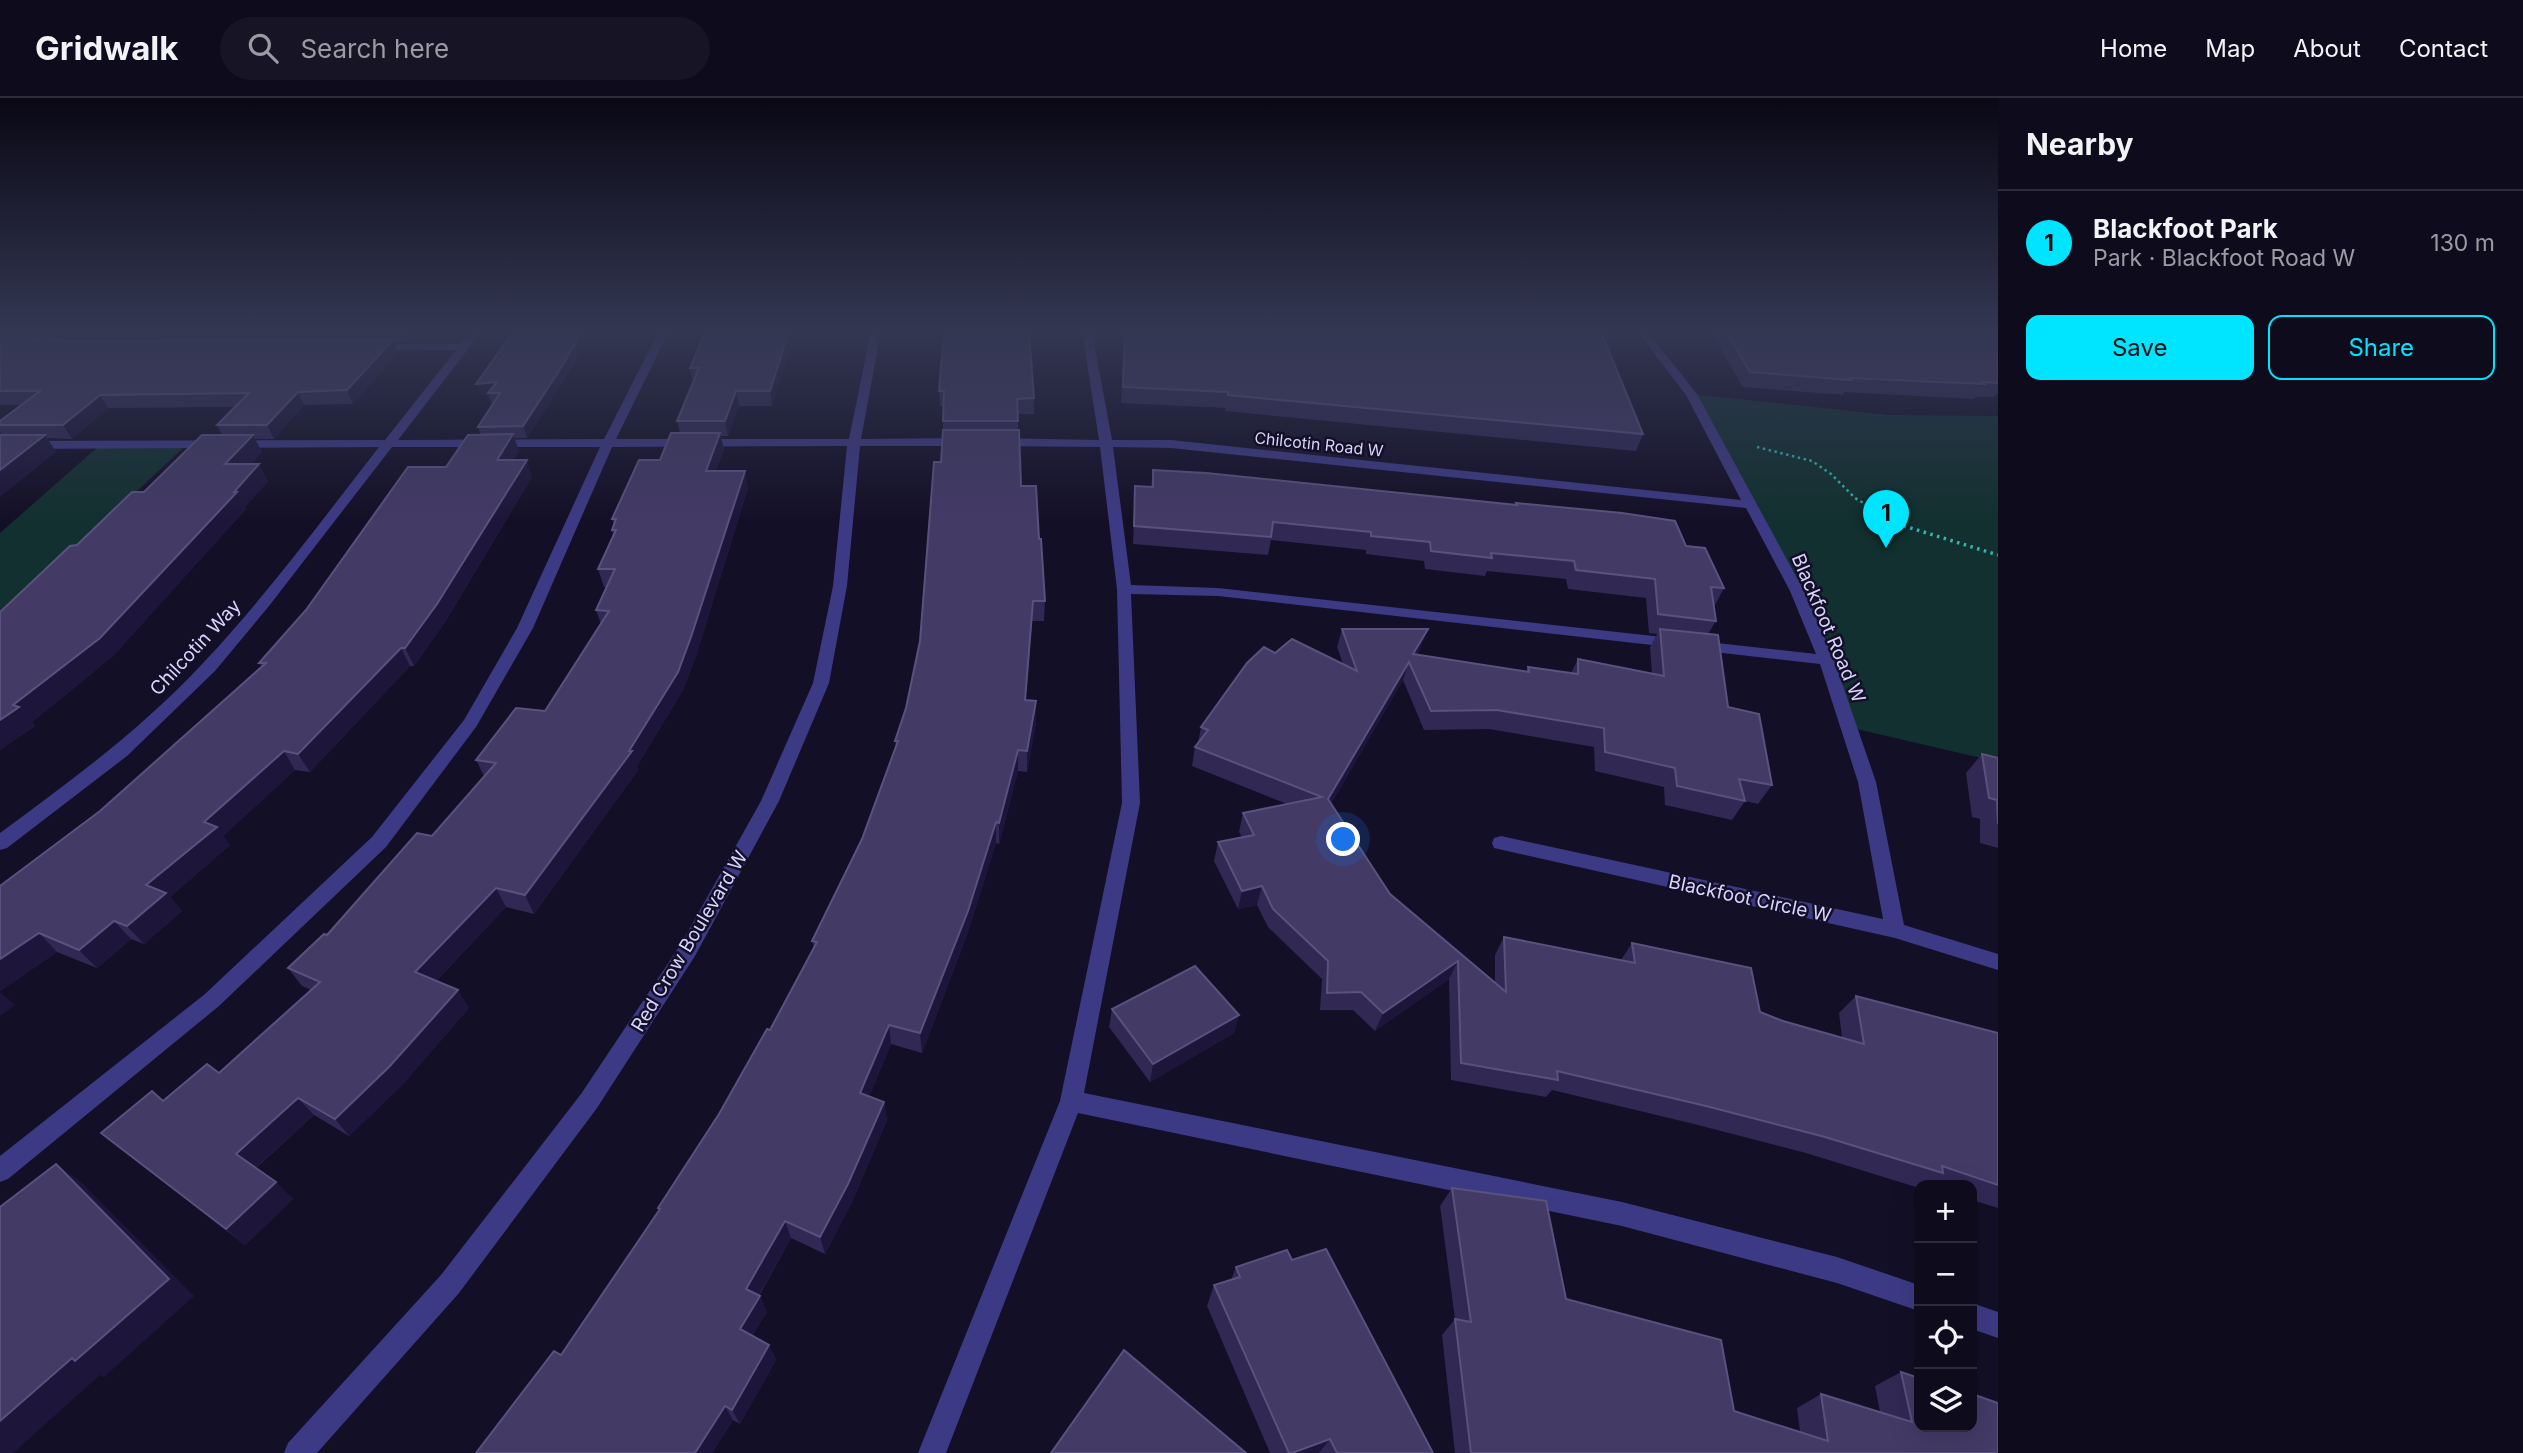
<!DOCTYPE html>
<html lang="en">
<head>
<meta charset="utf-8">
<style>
  :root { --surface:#0e0b1c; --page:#171425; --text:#f1f3f6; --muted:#9b9ba3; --line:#2e2b3b; --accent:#00e5ff }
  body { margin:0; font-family:Inter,sans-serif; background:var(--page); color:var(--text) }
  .controls { position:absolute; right:21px; bottom:21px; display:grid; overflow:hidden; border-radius:14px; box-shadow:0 7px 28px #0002 }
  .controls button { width:63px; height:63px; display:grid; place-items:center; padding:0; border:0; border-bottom:2px solid var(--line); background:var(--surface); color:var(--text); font:35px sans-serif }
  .you { position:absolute; left:1344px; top:742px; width:24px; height:24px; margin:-18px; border:5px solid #fff; border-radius:50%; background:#1a73e8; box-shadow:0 0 0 10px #1a73e833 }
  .badge { display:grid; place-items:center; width:46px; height:46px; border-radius:50%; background:var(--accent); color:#111; font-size:23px; font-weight:700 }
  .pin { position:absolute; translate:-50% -58px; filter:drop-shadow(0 2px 4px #0008) }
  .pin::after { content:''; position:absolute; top:37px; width:24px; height:21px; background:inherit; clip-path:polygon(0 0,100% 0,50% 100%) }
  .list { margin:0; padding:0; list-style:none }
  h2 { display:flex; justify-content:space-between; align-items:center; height:91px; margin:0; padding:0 28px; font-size:30px }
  h2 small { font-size:23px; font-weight:400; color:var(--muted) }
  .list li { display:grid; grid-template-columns:46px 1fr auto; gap:21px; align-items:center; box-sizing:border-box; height:105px; padding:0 28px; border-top:2px solid var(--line) }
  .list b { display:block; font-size:26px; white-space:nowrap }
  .list p { margin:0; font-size:23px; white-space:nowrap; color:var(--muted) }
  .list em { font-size:23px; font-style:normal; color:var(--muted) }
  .actions { display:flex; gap:14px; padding:21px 28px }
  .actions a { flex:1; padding:16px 0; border:2px solid var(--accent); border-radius:14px; text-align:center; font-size:24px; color:var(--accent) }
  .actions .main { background:var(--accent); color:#111 }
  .icon { flex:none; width:38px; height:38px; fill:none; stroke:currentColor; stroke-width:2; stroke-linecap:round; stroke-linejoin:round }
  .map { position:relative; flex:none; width:1998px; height:1355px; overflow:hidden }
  header { display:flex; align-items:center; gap:42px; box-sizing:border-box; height:98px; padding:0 35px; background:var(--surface); border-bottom:2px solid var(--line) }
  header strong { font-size:33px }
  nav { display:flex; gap:38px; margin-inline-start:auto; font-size:24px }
  .search { width:490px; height:63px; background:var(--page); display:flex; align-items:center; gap:18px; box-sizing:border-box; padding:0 24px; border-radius:38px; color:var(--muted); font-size:26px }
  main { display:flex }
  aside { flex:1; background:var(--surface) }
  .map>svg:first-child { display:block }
  .green { fill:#12302f }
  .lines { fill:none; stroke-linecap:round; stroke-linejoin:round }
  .path-far1 { stroke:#2fb8b0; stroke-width:2.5; stroke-dasharray:2.5 3.5; stroke-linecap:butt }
  .path { stroke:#2fb8b0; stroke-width:3.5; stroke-dasharray:2.5 4.5; stroke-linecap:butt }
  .minor { fill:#3d3a85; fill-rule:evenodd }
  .wall { fill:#312854 }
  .shaded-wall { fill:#1d163a }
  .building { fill:#433a66; stroke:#5a527e; stroke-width:2 }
  .labels { text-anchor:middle; stroke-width:5; stroke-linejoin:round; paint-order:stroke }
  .far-street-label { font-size:16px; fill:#d9d4ff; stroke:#130f26 }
  .street-label { font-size:19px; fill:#d9d4ff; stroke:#130f26 }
</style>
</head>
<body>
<header>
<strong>Gridwalk</strong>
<div class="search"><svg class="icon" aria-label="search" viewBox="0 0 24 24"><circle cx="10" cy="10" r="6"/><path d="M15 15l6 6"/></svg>Search here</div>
<nav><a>Home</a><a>Map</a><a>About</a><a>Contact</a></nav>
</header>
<main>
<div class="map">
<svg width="1998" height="1355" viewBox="0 0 1998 1355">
  <rect width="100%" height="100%" fill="#130f26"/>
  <g class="green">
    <path d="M1691 296 1889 317 1998 318V664L1848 629 1826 562Z"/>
    <path d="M99 348H185L0 522V435Z"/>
  </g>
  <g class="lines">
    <path class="path-far1" d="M1757 349 1812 363 1831 376 1855 400 1888 420"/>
    <path class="path" d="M1885 418 1901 427 1998 457"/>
    <g class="minor">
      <path d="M472 233H482L398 342 604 341 659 233H669L616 341H849L871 233H881L861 341 964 340 970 344 964 348H860L847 488 829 585 779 703 695 858 597 1010 459 1195 317 1355H284L288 1345 441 1177 581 996 681 846 761 703 813 585 833 488 847 348 612 349 533 530 476 629 386 749 219 908 8 1081 0 1084V1058L205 896 372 739 464 622 517 530 600 349H392L269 508 215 573 127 658 7 750 0 752V735C72 682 143 630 204 564 267 497 322 422 379 349L0 351V343L385 342 456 252H374L369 249 370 247 461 246Z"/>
      <path d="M1082 233H1092L1112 342H1171L1741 402 1686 297 1637 233H1647L1697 296 1804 493 1834 562 1876 684 1904 827 1998 856V872L1895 840 1494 750 1492 745 1494 740 1501 738 1883 821 1858 684 1820 566 1218 498 1131 496 1140 705 1084 995 1622 1104 1837 1159 1919 1187V1213L1837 1185 1622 1128 1078 1015 946 1355H918L1060 1003 1122 705 1117 491 1100 349 996 348 990 344 996 340 1099 342ZM1113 349 1171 350 1746 410 1790 493 1816 556 1218 490 1131 487Z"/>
      <path d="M1972 1205 1998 1214V1240L1972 1231Z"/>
    </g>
  </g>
  <g class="wall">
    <path d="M0 233H417L408 244H394L398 255 353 306 304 307 274 341H255L262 354 251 366 268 383 245 409 246 411 113 558 32 624 35 628 0 652V514L77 447 144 394 222 337 217 327 235 309 108 310 72 341 47 340 56 354 2 337 0 334V323L22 307H0Z"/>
    <path d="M514 233H593L563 284 527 340H514L519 353 513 362 532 379 445 524 414 568H410L310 674 295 672 223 738 230 747 170 799 182 813 144 846 131 841 97 870 57 854 0 893 100 713 262 569 259 565 446 369 481 337 478 329 492 307 488 296 480 297Z"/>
    <path d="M706 233H795L772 308H739L728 338H721L724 352 716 373 748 390 696 558 683 592 637 668 638 672 534 816 506 809 436 883 469 910 402 987 349 1038 314 1017 256 1070 293 1101 245 1147 101 1035 219 975 311 892 302 888 288 870 327 837 432 738 484 678 476 662 545 613 601 526 596 512 607 489H604L598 471 613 438 612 432 614 426 612 421 660 362 680 335 677 323 693 285 690 270Z"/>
    <path d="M1124 233H1590L1643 336 1636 353 1225 313 1226 310 1121 305Z"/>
    <path d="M1710 233H1998V296H1996L1994 299H1975L1974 301 1844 294 1843 297 1743 289Z"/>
    <path d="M939 293 1034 300V316H1018V332L1021 388 1039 441 1045 503 1044 523H1032L1026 602 1036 603V624L1027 674 1018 673 999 746 996 745 968 834 922 955 891 946 869 999 884 1004 887 1022 852 1104 825 1156 791 1140 759 1198 767 1214 752 1238 769 1247 776 1262 740 1326 733 1322 712 1355H476L561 1257 659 1113 658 1110 719 1016 770 932 814 850 812 843 862 741 896 649 895 643 906 610 920 543 941 364 944 308H940Z"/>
    <path d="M1153 372 1515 407 1516 405 1686 448 1724 490 1714 509 1716 523 1708 536 1728 609 1772 687 1758 706 1745 703 1732 722 1665 707 1664 689 1595 673 1594 649 1489 631 1424 632 1403 582 1331 706 1390 796 1495 885V857L1504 839 1621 862 1632 845 1760 914 1783 923 1842 940 1839 915 1856 898 1998 935V1110L1972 1102V1087H1919V1090L1806 1055 1690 1025 1552 992 1546 999 1451 982 1449 881 1375 933 1353 912H1320L1322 881 1268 829 1257 807 1238 811 1214 763 1218 744 1242 739 1239 734 1243 715 1287 706 1192 668 1195 649 1198 645 1201 629 1275 555 1343 566 1337 549 1342 531 1421 549 1417 557 1526 573 1528 569 1571 575 1578 561 1652 576 1650 549 1657 536 1649 535 1646 500 1568 491 1566 481 1487 473 1485 478 1425 471 1424 463 1366 456V452L1271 442 1268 457 1133 446 1135 388 1151 389Z"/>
    <path d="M1982 656 1998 660V750L1980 745V721L1972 719 1966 675Z"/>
    <path d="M1112 911 1239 917 1234 935 1150 984 1109 929Z"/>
    <path d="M1452 1090 1566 1201 1734 1313 1800 1334 1797 1310 1821 1296 1880 1314 1875 1288 1901 1274 1998 1355H1455L1442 1237 1455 1221 1440 1108Z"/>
    <path d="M1292 1162 1433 1355H1270L1207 1208 1214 1187 1231 1182 1236 1169Z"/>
  </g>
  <g class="shaded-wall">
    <path d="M404 233H417L408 244Z"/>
    <path d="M583 233H593L563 284 527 340 523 328Z"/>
    <path d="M789 233H795L772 308 770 293Z"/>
    <path d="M393 242 398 255 353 306 347 292Z"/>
    <path d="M497 284 488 296 480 297 476 286Z"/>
    <path d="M736 293 739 308 728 338 725 323Z"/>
    <path d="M298 294 304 307 274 341 267 327Z"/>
    <path d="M100 297 108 310 72 341 63 327Z"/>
    <path d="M720 335 724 352 710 390 706 373Z"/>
    <path d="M513 336 519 353 503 379 497 362Z"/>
    <path d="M45 337 56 354 0 399V372Z"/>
    <path d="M253 337 262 354 235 383 225 366Z"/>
    <path d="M527 362 532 379 445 524 414 568 405 550Z"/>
    <path d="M259 366 268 383 245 409 246 411 113 558 32 624 35 628 0 652V622L13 607 234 394Z"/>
    <path d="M745 373 748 390 696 558 683 592 637 668 638 672 534 816 525 797 629 653Z"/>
    <path d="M1033 503 1032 523 1024 623 1025 602Z"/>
    <path d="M1428 531 1421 549 1411 568 1413 556Z"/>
    <path d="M401 550 410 568 310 674 298 656Z"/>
    <path d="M1409 564 1403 582 1323 720 1328 701Z"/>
    <path d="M1036 603V624L1027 674V653Z"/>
    <path d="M1018 652V673L999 746V725Z"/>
    <path d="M284 653 295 672 223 738 230 747 170 799 182 813 144 846 127 828 146 787 204 724Z"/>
    <path d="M996 724V745L968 834 922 955 920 935Z"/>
    <path d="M1262 788 1257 807 1238 811 1242 793Z"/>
    <path d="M496 790 506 809 427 892 415 874Z"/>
    <path d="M114 823 131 841 97 870 79 852Z"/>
    <path d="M39 835 57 854 0 893V861Z"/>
    <path d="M1458 863 1449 881 1375 933 1383 915Z"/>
    <path d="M458 892 469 910 402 987 349 1038 335 1021Z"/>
    <path d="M0 894 15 907 0 918Z"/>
    <path d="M1239 917 1234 935 1150 984 1153 966Z"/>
    <path d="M889 927 891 946 863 1014 860 995Z"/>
    <path d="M298 1000 314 1017 253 1072 236 1056Z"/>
    <path d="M884 1004 887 1022 852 1104 825 1156 820 1139Z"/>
    <path d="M56 1066 82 1085 194 1198 104 1279 100 1277 13 1355H0V1323Z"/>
    <path d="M276 1084 293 1101 245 1147 226 1131Z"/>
    <path d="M785 1123 791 1140 753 1207 746 1191Z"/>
    <path d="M760 1198 767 1214 747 1247 740 1231Z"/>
    <path d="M769 1247 776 1262 740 1326 732 1312Z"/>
    <path d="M725 1308 733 1322 712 1355H695Z"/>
    <path d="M1330 1341 1319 1355H1292Z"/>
  </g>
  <g class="building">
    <path d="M514 233H583L559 273 523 328 478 329 500 295H488L497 284 476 286Z"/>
    <path d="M706 233H789L770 293H736L725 323H677L699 270H690Z"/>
    <path d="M944 233H1029L1034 300 1017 301 1018 323H943L944 293H939Z"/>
    <path d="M1125 233 1600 234 1604 241 1643 336 1228 297V294L1123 289Z"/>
    <path d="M1725 233H1998V285L1982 284 1984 286 1849 280 1851 282 1750 274Z"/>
    <path d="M0 239 71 243 393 242 347 292 298 294 267 327H217L249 295 100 297 63 327H0V323L40 293H0Z"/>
    <path d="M943 332H1019L1021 388H1036L1039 441H1041L1045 503H1033L1025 602 1036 603 1027 653 1018 652 999 725 996 724 968 813 920 935 889 927 860 995 884 1004 848 1086 820 1139 785 1123 746 1191 760 1198 740 1231 769 1247 732 1312 725 1308 695 1355H476L554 1253 561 1257 660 1111 658 1110 719 1016 767 931 770 932 817 844 812 843 862 741 898 643H895L906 610 920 543 934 364H941Z"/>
    <path d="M671 335H720L706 373H745L691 539 678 574 629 653H632L525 797 496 790 415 874 458 892 389 969 335 1021 298 1000 236 1056 276 1084 226 1131 101 1035 152 993 163 1003 207 966 219 975 320 884 288 870 324 836 327 837 417 735 432 738 496 665 476 662 516 610 545 613 609 513 596 512 615 471H598L616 432H612L616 421H612L639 362H660Z"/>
    <path d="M513 336 497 362H527L437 506 405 550H401L298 656 284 653 204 724 217 729 146 787 166 795 127 828 114 823 79 852 39 835 0 861V788L100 713 266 565H259L306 512 408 369H446L468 337Z"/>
    <path d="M0 337H45L0 372Z"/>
    <path d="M202 337H253L225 366H259L234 394H237L100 540 13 607 19 609 0 622V514L70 448 77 447 132 394H144Z"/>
    <path d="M1153 372 1206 375 1517 407 1516 405 1622 415 1675 423 1686 448 1705 450 1724 490 1711 489 1716 523 1658 516 1655 481 1576 472 1574 463 1491 455 1492 460 1431 453 1430 444 1371 438V434L1273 424 1271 439 1134 428 1135 388 1153 389Z"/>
    <path d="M1342 531H1428L1413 556 1529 574 1528 569 1578 576V561L1664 578 1660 531 1718 537 1728 609 1759 616 1772 687 1739 681 1745 703 1677 688 1675 670 1605 654 1604 630 1497 612 1431 613 1409 564 1328 701 1390 796 1506 894 1504 839 1635 865 1632 845 1751 870 1760 914 1783 923 1864 946 1856 898 1998 935V1087L1942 1068 1943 1075 1825 1039 1706 1008 1557 973 1558 982 1461 965 1458 863 1383 915 1361 894 1327 895 1328 863 1273 811 1262 788 1242 793 1218 744 1254 737 1243 715 1322 699 1195 649 1208 632 1201 629 1247 565 1264 549 1275 555 1292 541 1357 573Z"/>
    <path d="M1982 656 1998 660V726L1997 702 1989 700Z"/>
    <path d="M1195 868 1239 917 1153 966 1112 911Z"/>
    <path d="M56 1066 169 1181 75 1263 72 1260 0 1323V1109Z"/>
    <path d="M1452 1090 1546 1103 1566 1201 1721 1242 1734 1313 1828 1343 1821 1296 1912 1324 1901 1274 1919 1280V1329H1972V1296L1998 1305V1355H1471L1455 1221 1471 1224Z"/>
    <path d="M1326 1151 1433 1355H1337L1330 1341 1292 1355H1289L1214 1187 1240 1179 1236 1169 1287 1152 1292 1162Z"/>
    <path d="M1124 1252 1246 1355H1051Z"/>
  </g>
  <linearGradient id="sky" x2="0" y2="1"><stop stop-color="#0a0815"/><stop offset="0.55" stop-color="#333752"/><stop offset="1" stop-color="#333752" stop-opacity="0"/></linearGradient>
  <rect width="1998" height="423" fill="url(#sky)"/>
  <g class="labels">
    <g class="far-street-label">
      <text transform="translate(1319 346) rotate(6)" y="6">Chilcotin Road W</text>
    </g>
    <g class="street-label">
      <text transform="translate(1829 530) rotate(67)" y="7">Blackfoot Road W</text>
      <text transform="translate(195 549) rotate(-47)" y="7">Chilcotin Way</text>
      <text transform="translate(1750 800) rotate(12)" y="7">Blackfoot Circle W</text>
      <text transform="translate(689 843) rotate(-59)" y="7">Red Crow Boulevard W</text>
    </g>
  </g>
</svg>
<div class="controls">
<button>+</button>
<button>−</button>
<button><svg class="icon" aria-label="locate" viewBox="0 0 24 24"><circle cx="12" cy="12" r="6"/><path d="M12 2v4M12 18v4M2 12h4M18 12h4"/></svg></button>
<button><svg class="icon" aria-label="layers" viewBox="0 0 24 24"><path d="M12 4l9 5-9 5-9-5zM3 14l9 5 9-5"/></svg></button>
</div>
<div class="you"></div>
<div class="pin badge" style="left:1886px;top:450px">1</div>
</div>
<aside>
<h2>Nearby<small></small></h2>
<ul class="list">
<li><span class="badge">1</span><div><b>Blackfoot Park</b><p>Park · Blackfoot Road W</p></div><em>130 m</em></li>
</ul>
<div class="actions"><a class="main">Save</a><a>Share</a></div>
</aside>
</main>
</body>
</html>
